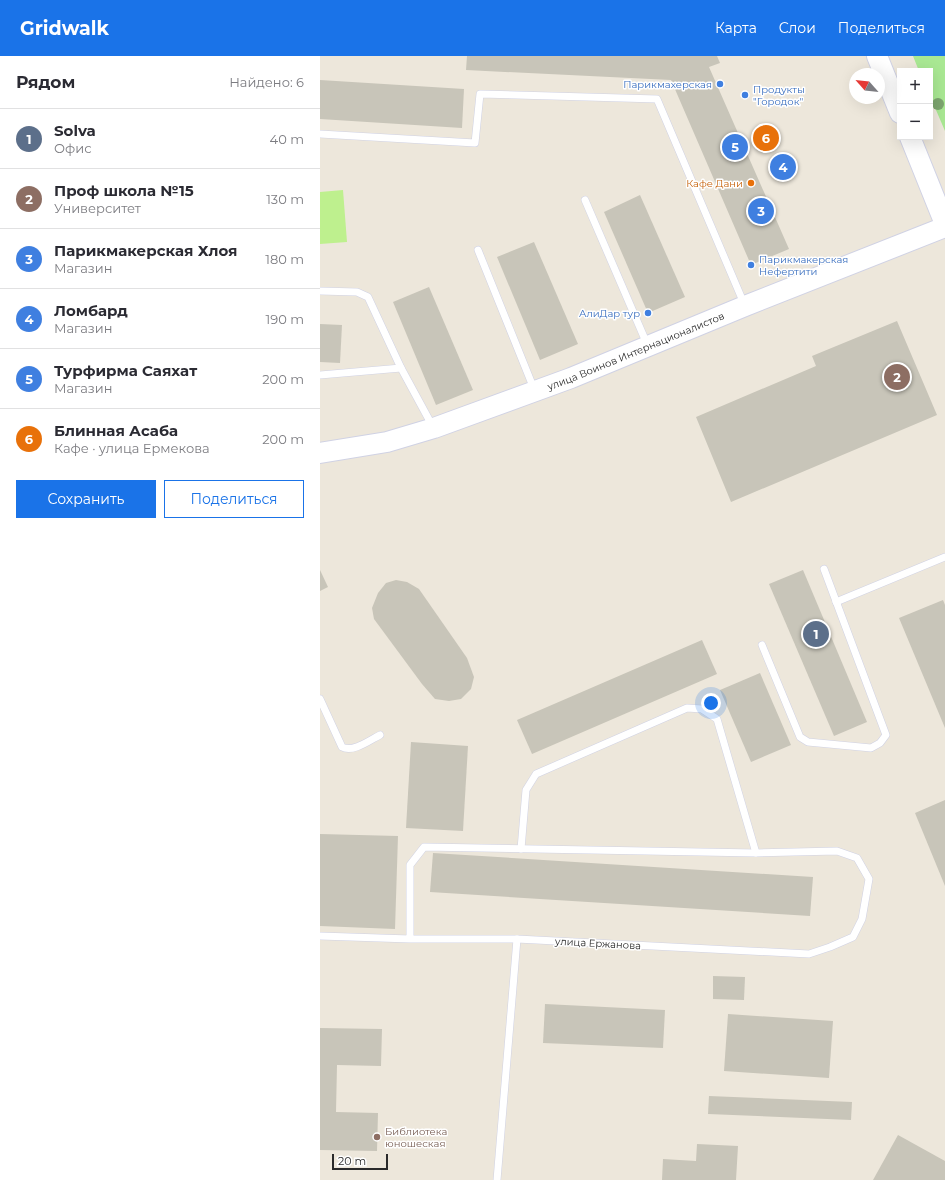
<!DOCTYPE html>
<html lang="ru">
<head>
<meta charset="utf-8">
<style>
  :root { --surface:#fff; --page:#f7f7f7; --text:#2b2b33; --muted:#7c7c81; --line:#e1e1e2; --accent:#1a73e8 }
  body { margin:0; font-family:Montserrat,sans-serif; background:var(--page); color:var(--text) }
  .controls { position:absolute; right:12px; top:12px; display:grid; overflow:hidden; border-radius:0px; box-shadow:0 4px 16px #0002 }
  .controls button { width:36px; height:36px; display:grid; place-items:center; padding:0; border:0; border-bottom:1px solid var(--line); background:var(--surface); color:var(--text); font:20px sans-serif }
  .compass { position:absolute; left:529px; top:12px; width:36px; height:36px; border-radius:50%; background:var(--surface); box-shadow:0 4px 16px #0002; rotate:297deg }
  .scale { position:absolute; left:12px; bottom:10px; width:56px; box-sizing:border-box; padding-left:4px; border:2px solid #2a2a2a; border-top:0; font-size:11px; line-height:14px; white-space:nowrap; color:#2a2a2a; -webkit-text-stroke:3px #fff; paint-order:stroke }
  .you { position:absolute; left:391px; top:647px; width:14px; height:14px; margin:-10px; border:3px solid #fff; border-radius:50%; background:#1a73e8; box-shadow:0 0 0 6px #1a73e833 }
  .badge { display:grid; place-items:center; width:26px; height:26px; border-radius:50%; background:var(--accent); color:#fff; font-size:13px; font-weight:700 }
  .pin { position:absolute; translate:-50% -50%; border:2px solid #fff; box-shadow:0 1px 4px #0006 }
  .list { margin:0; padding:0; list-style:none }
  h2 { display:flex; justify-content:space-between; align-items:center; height:52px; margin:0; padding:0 16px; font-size:17px }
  h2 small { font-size:13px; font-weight:400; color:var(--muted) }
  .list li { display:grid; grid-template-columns:26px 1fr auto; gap:12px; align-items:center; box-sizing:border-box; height:60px; padding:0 16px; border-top:1px solid var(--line) }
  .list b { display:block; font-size:15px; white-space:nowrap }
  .list p { margin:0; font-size:13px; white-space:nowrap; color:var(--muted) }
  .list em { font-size:13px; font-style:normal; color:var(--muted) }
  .actions { display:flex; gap:8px; padding:12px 16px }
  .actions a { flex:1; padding:9px 0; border:1px solid var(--accent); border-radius:0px; text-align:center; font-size:14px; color:var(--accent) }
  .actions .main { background:var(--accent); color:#fff }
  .map { position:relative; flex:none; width:625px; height:1124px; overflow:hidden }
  header { display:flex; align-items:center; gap:24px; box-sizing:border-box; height:56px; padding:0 20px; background:var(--accent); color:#fff }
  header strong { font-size:19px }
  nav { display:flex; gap:22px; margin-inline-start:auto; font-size:14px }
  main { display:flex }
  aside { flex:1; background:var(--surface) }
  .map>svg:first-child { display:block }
  .green { fill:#a9e893 }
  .pitch { fill:#bef08e }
  .building { fill:#c8c5b9 }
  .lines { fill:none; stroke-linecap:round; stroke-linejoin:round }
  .lane-casing { stroke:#d0d2e4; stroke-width:8 }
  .secondary-casing { stroke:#d0d2e4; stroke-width:22 }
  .lane { stroke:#fff; stroke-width:7 }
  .secondary { stroke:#fff; stroke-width:20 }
  .tree { fill:#7ca46e }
  .shop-dot { fill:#3f7fe0; stroke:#fff; stroke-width:1.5 }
  .food-dot { fill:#e8710a; stroke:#fff; stroke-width:1.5 }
  .education-dot { fill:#8d6e63; stroke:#fff; stroke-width:1.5 }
  .labels { text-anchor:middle; stroke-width:3; stroke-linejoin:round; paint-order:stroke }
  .shop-label { font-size:10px; fill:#366cbe; stroke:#fff; text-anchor:end }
  .food-label { font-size:10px; fill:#c56008; stroke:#fff; text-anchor:end }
  .street-label { font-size:10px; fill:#2a2a2a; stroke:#fff }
  .education-label { font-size:10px; fill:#785e54; stroke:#fff; text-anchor:start }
</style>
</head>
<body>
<header>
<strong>Gridwalk</strong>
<nav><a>Карта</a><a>Слои</a><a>Поделиться</a></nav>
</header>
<main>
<aside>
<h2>Рядом<small>Найдено: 6</small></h2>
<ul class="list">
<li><span class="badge" style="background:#5c6f8a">1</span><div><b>Solva</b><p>Офис</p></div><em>40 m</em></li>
<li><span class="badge" style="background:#8d6e63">2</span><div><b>Проф школа №15</b><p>Университет</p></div><em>130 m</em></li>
<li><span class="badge" style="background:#3f7fe0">3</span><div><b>Парикмакерская Хлоя</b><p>Магазин</p></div><em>180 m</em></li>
<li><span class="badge" style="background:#3f7fe0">4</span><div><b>Ломбард</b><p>Магазин</p></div><em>190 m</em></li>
<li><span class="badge" style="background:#3f7fe0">5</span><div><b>Турфирма Саяхат</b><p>Магазин</p></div><em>200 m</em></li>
<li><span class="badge" style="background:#e8710a">6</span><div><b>Блинная Асаба</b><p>Кафе · улица Ермекова</p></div><em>200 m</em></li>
</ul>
<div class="actions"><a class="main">Сохранить</a><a>Поделиться</a></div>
</aside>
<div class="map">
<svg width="625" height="1124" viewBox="0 0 625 1124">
  <rect width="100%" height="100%" fill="#ede7db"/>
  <path class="green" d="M593 0H625V75L610 40V15H599Z"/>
  <path class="pitch" d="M23 134 27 186 0 188V136Z"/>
  <g class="building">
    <path d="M147 0H397L400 7 389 11 469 193 431 209 351 24 146 14Z"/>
    <path d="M0 24 144 33 142 72 0 63Z"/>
    <path d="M320 139 365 241 328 257 284 156Z"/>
    <path d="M214 186 258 288 220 304 177 201Z"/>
    <path d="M109 231 153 334 116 349 73 246Z"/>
    <path d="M577 265 617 359 411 446 376 361 496 310 492 300Z"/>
    <path d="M0 268 22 269 20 307 0 306Z"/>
    <path d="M0 514 8 531 0 535Z"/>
    <path d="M483 514 547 666 514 680 449 528Z"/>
    <path d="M76 524 87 526 99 533 147 602 154 621 151 633 141 643 129 645 115 643 102 628 54 563 52 552 58 537 66 527Z"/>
    <path d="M623 544 625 549V672L579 562Z"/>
    <path d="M382 584 397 618 212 698 197 664Z"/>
    <path d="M440 617 471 689 431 706 400 634Z"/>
    <path d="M91 686 148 690 143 775 86 772Z"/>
    <path d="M625 744V830L595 757Z"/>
    <path d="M0 778 78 780 75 873 0 870Z"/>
    <path d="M113 797 493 821 490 860 110 836Z"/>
    <path d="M393 920 425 921 424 944 393 943Z"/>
    <path d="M225 948 345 954 343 992 223 987Z"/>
    <path d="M408 958 513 965 509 1022 404 1015Z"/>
    <path d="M0 972 62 973 61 1010 17 1009 16 1056 58 1057 57 1095 0 1094Z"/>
    <path d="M389 1040 532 1046 531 1064 388 1058Z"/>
    <path d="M578 1079 625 1105V1124H553Z"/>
    <path d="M377 1088 418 1090 416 1124H342L343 1103 376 1105Z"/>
  </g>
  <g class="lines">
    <g class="lane-casing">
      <g id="lane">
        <path d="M0 78 155 87 160 38 337 43 425 250"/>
        <path d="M265 144 327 288"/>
        <path d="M158 194 214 333"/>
        <path d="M0 235 37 236 48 241 81 312 0 319"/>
        <path d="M81 312 113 371"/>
        <path d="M516 546 625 501"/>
        <path d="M442 589 480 681 488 686 551 692 560 687 566 679 504 513"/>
        <path d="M0 643 22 691C33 697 50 684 60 679"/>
        <path d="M201 793 206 734 216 718 367 652 382 653 397 663 436 797"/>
        <path d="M0 880 90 883H197L489 898 510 891 533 881 542 863 549 823 537 802 517 795 436 797 104 791 90 809V883"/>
        <path d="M177 1124 197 883"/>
      </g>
    </g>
    <g class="secondary-casing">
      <g id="secondary">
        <path d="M557 0 580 57"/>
        <path d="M590 81 625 168"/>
        <path id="s1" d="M0 397 67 386 114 372 251 322 425 250 625 171"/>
      </g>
    </g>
    <use href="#lane" class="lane"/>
    <use href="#secondary" class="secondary"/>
  </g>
  <circle class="tree" cx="618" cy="48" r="6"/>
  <g class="shop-dot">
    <circle cx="400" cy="28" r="4"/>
    <circle cx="425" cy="39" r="4"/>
    <circle cx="431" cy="209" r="4"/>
    <circle cx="328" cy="257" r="4"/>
  </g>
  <circle class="food-dot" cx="431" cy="127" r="4"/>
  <circle class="education-dot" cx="57" cy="1081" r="4"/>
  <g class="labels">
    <g class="shop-label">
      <text x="392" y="32">Парикмахерская</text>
      <text x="433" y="37" text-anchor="start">Продукты<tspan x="433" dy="12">"Городок"</tspan></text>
      <text x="439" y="207" text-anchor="start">Парикмакерская<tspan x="439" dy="12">Нефертити</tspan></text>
      <text x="320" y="261">АлиДар тур</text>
    </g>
    <g class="food-label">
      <text x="423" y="131">Кафе Дани</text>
    </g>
    <g class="street-label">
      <text dy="4" stroke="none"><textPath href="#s1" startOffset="333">улица Воинов Интернационалистов</textPath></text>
      <text transform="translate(278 887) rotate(3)" y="4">улица Ержанова</text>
    </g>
    <g class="education-label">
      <text x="65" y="1079">Библиотека<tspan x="65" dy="12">юношеская</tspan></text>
    </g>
  </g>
</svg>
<div class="controls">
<button>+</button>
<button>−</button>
</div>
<svg class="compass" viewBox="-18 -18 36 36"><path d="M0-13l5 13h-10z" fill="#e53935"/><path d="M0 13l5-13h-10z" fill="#7c7c81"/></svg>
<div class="scale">20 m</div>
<div class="you"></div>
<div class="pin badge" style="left:496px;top:578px;background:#5c6f8a">1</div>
<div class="pin badge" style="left:577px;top:321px;background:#8d6e63">2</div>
<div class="pin badge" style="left:441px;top:155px;background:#3f7fe0">3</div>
<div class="pin badge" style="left:463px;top:111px;background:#3f7fe0">4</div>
<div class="pin badge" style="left:415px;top:91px;background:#3f7fe0">5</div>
<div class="pin badge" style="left:446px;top:82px;background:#e8710a">6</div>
</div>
</main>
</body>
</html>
